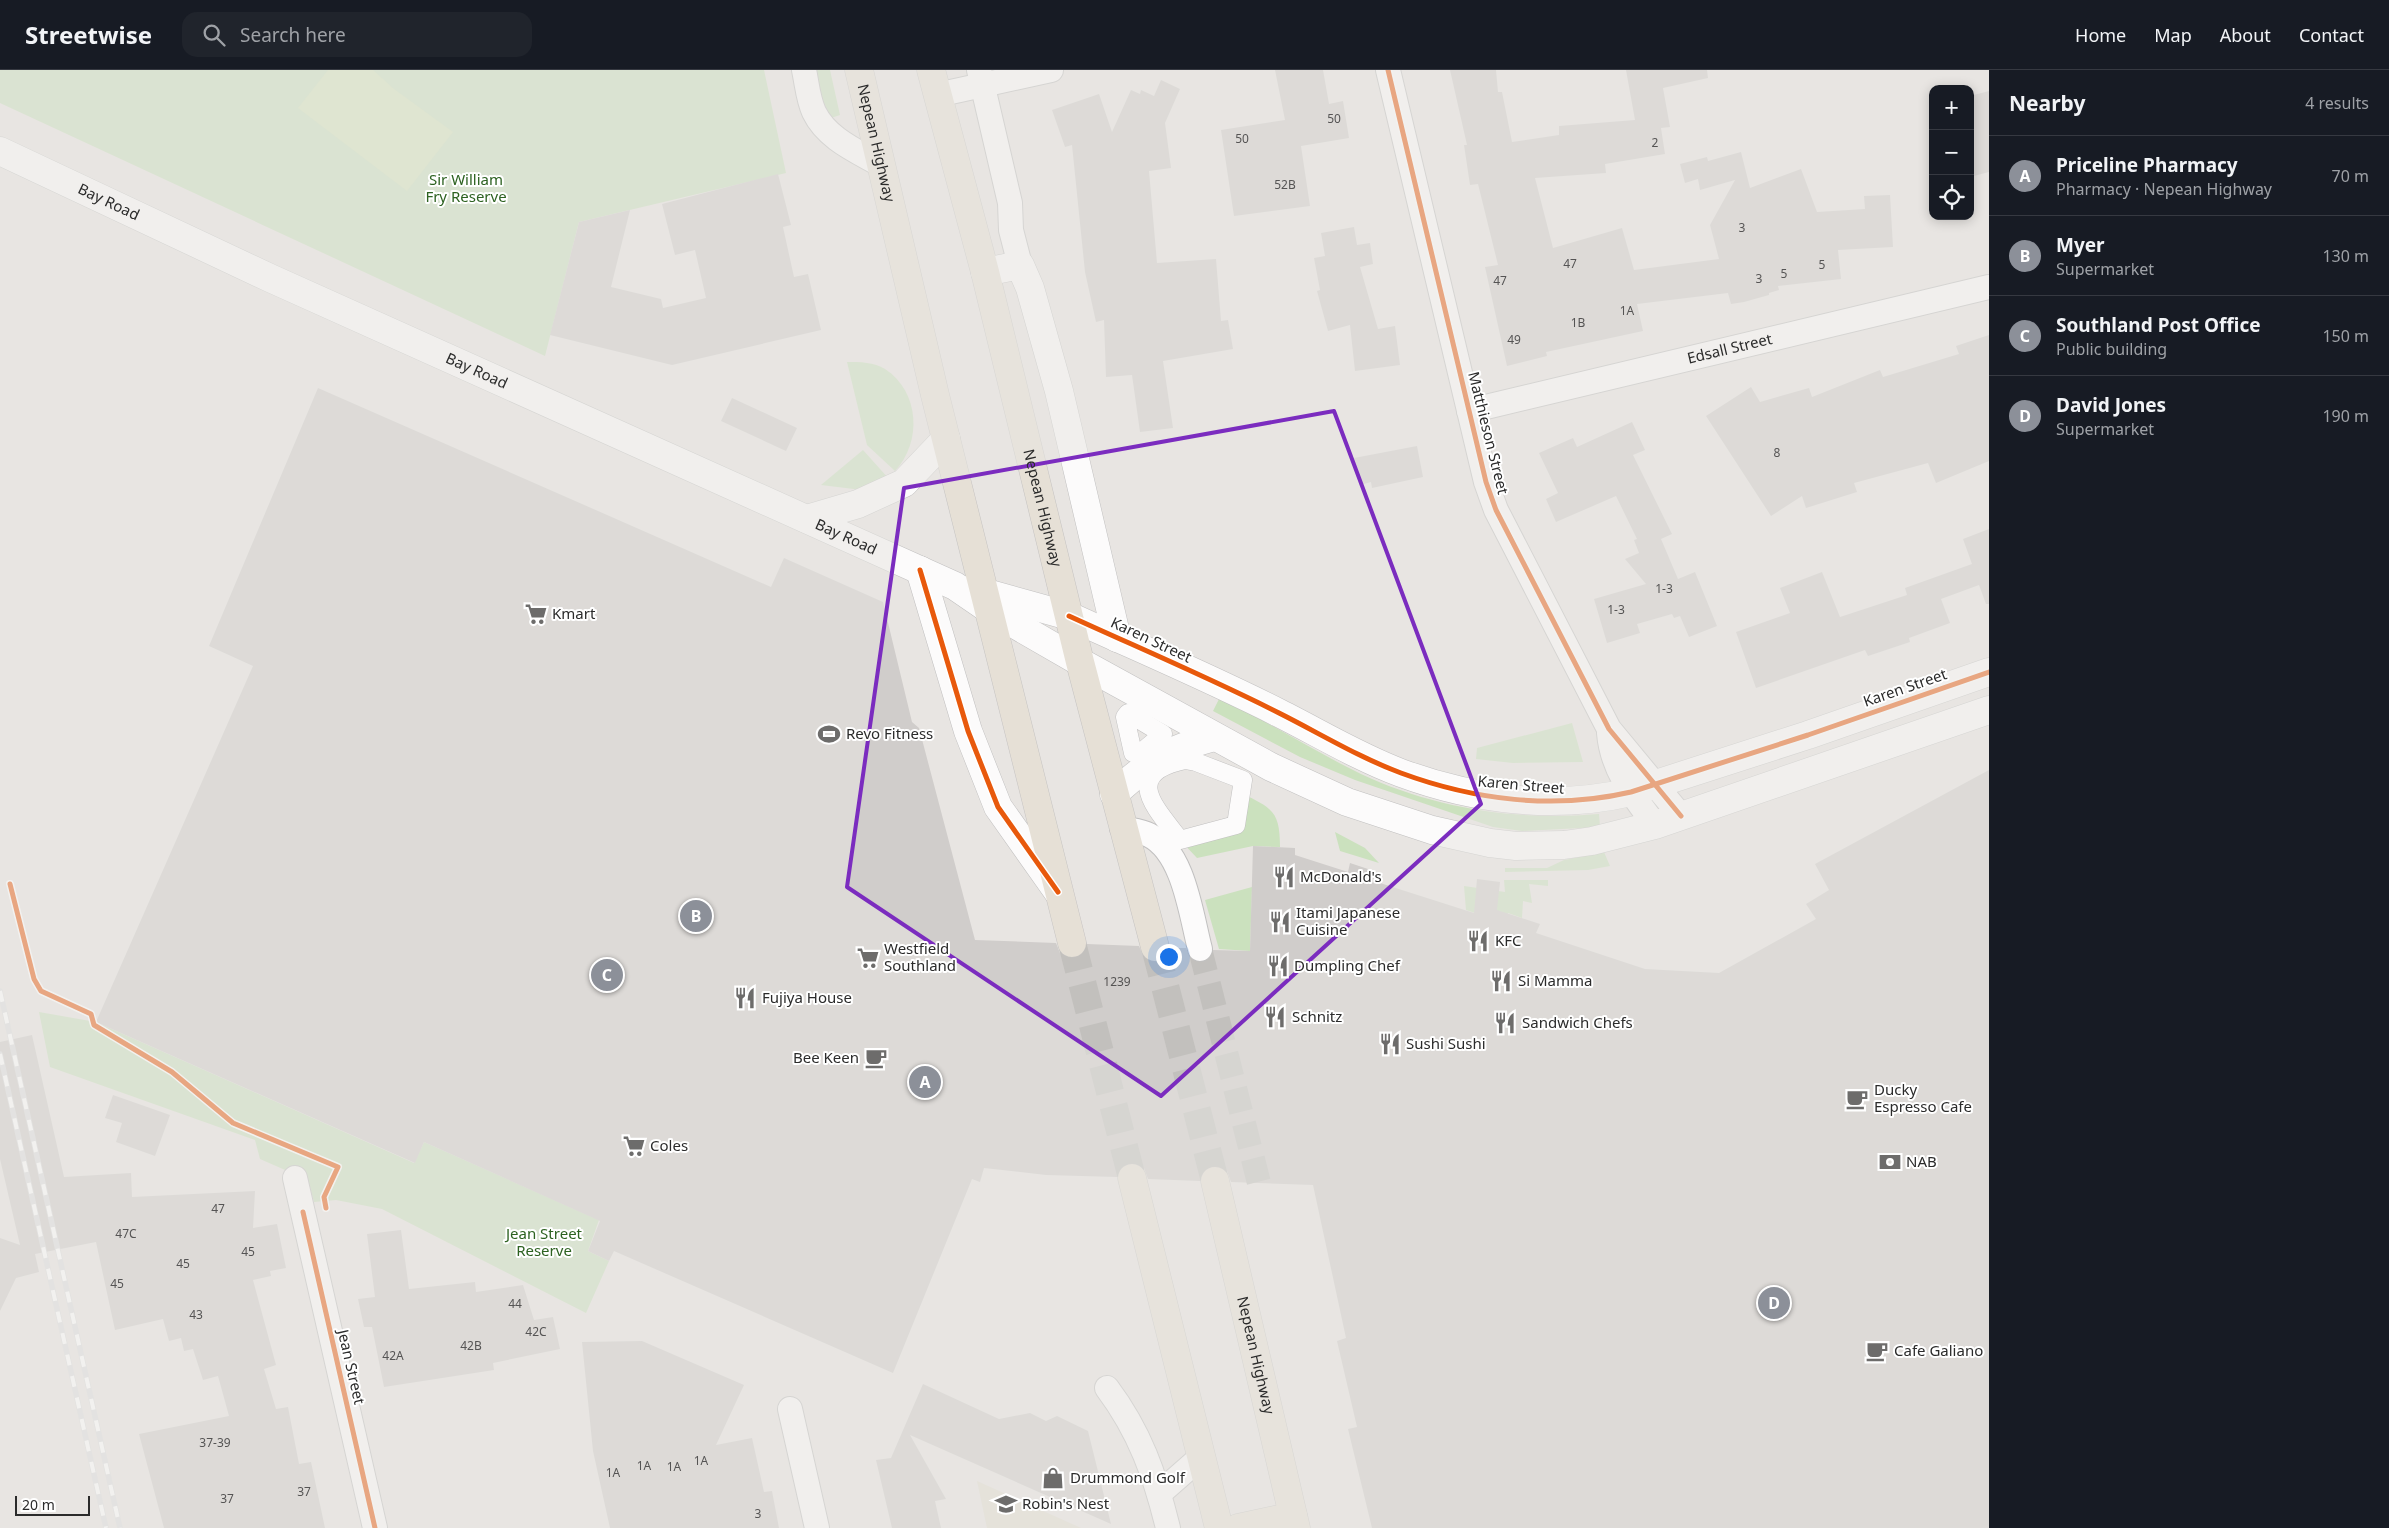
<!DOCTYPE html>
<html lang="en">
<head>
<meta charset="utf-8">
<style>
  :root { --surface:#171b24; --page:#20242c; --text:#f1f3f6; --muted:#9ea1a6; --line:#363941; --accent:#8c9099 }
  body { margin:0; font-family:"Noto Sans",sans-serif; background:var(--page); color:var(--text) }
  .controls { position:absolute; right:15px; top:15px; display:grid; overflow:hidden; border-radius:10px; box-shadow:0 2px 12px #0003 }
  .controls button { width:45px; height:45px; display:grid; place-items:center; padding:0; border:0; border-bottom:1px solid var(--line); background:var(--surface); color:var(--text); font:25px sans-serif }
  .scale { position:absolute; left:15px; bottom:12px; width:75px; box-sizing:border-box; padding-left:5px; border:2px solid #2b2b2b; border-top:0; font-size:14px; line-height:18px; white-space:nowrap; color:#2b2b2b; -webkit-text-stroke:4px #fff; paint-order:stroke }
  .you { position:absolute; left:1168px; top:886px; width:18px; height:18px; margin:-12px; border:4px solid #fff; border-radius:50%; background:#1a73e8; box-shadow:0 0 0 8px #1a73e833 }
  .badge { display:grid; place-items:center; width:32px; height:32px; border-radius:50%; background:var(--accent); color:#fff; font-size:16px; font-weight:700 }
  .pin { position:absolute; translate:-50% -50%; border:2px solid #fff; box-shadow:0 1px 5px #0006 }
  .list { margin:0; padding:0; list-style:none }
  h2 { display:flex; justify-content:space-between; align-items:center; height:65px; margin:0; padding:0 20px; font-size:21px }
  h2 small { font-size:16px; font-weight:400; color:var(--muted) }
  .list li { display:grid; grid-template-columns:32px 1fr auto; gap:15px; align-items:center; box-sizing:border-box; height:80px; padding:0 20px; border-top:1px solid var(--line) }
  .list b { display:block; font-size:19px; white-space:nowrap }
  .list p { margin:0; font-size:16px; white-space:nowrap; color:var(--muted) }
  .list em { font-size:16px; font-style:normal; color:var(--muted) }
  .icon { flex:none; width:28px; height:28px; fill:none; stroke:currentColor; stroke-width:2; stroke-linecap:round; stroke-linejoin:round }
  .map { position:relative; flex:none; width:1989px; height:1458px; overflow:hidden }
  header { display:flex; align-items:center; gap:30px; box-sizing:border-box; height:70px; padding:0 25px; background:var(--surface); border-bottom:1px solid var(--line) }
  header strong { font-size:24px }
  nav { display:flex; gap:28px; margin-inline-start:auto; font-size:18px }
  .search { width:350px; height:45px; background:var(--page); display:flex; align-items:center; gap:12px; box-sizing:border-box; padding:0 18px; border-radius:15px; color:var(--muted); font-size:19px }
  main { display:flex }
  aside { flex:1; background:var(--surface) }
  .map>svg:first-child { display:block }
  .education { fill:#e2ddd1 }
  .green { fill:#cbe1be }
  .pitch { fill:#d4e4bc }
  .building { fill:#d0cdcb }
  .lines { fill:none; stroke-linecap:round; stroke-linejoin:round }
  .minor-tunnel { stroke:#c2c0bd; stroke-width:24; stroke-dasharray:24 12; stroke-linecap:butt }
  .trunk-tunnel { stroke:#c2c0bd; stroke-width:28; stroke-dasharray:28 14; stroke-linecap:butt }
  .pedestrian-casing { stroke:#c1c0c0; stroke-width:19 }
  .minor-casing { stroke:#c1c0c0; stroke-width:26 }
  .tertiary-casing { stroke:#c1c0c0; stroke-width:29 }
  .secondary-casing { stroke:#c1c0c0; stroke-width:29 }
  .trunk-casing { stroke:#c5c3c2; stroke-width:29 }
  .pedestrian { stroke:#fcfbfb; stroke-width:18 }
  .minor { stroke:#fcfbfb; stroke-width:24 }
  .tertiary { stroke:#fcfbfb; stroke-width:28 }
  .secondary { stroke:#fcfbfb; stroke-width:28 }
  .trunk { stroke:#e6e0d6; stroke-width:28 }
  .rail-casing { stroke:#dededf; stroke-width:5.5 }
  .rail { stroke:#fff; stroke-width:4; stroke-dasharray:11; stroke-linecap:butt }
  .cycleway-casing { stroke:#fff; stroke-width:8 }
  .cycleway { stroke:#e8590c; stroke-width:5 }
  .marked { fill:none; stroke:#7b2cbf; stroke-width:4; stroke-linejoin:round }
  .labels { text-anchor:middle; stroke-width:4; stroke-linejoin:round; paint-order:stroke }
  .number-label { font-size:12px; fill:#555454 }
  .street-label { font-size:15px; fill:#2b2b2b; stroke:#fff }
  .park-label { font-size:15px; fill:#2d6221; stroke:#fff }
  .poi-label { font-size:15px; fill:#2b2b2b; stroke:#fff; text-anchor:start }
</style>
</head>
<body>
<header>
<strong>Streetwise</strong>
<div class="search"><svg class="icon" aria-label="search" viewBox="0 0 24 24"><circle cx="10" cy="10" r="6"/><path d="M15 15l6 6"/></svg>Search here</div>
<nav><a>Home</a><a>Map</a><a>About</a><a>Contact</a></nav>
</header>
<main>
<div class="map">
<svg width="1989" height="1458" viewBox="0 0 1989 1458">
  <rect width="100%" height="100%" fill="#e8e5e2"/>
  <path class="education" d="M977 1411 1081 1458H987Z"/>
  <g class="green">
    <path d="M0 0H764L786 103 579 152 545 286 0 33Z"/>
    <path d="M815 0H830L840 45 831 48 822 29Z"/>
    <path d="M847 292C860 292 874 292 885 299 920 322 922 372 895 401L867 375Z"/>
    <path d="M863 380 889 409 862 420 821 415Z"/>
    <path d="M1219 629C1269 651 1313 681 1361 704 1436 739 1517 751 1599 744L1600 757 1522 761 1493 757 1355 710 1300 687 1213 641Z"/>
    <path d="M1572 653 1583 692 1513 693 1476 689 1477 678Z"/>
    <path d="M1241 723C1272 738 1280 741 1280 777L1253 776 1197 788 1180 770 1236 755Z"/>
    <path d="M1335 762 1365 778 1379 793 1340 781Z"/>
    <path d="M1604 782 1610 796 1588 800 1505 802V798H1547L1564 790Z"/>
    <path d="M1504 810H1548V816L1529 814 1532 833 1523 831 1522 848 1508 843 1505 853 1466 840 1464 816 1505 822Z"/>
    <path d="M1252 817 1250 881 1219 879 1205 830Z"/>
    <path d="M39 942 96 952 414 1093 424 1072 599 1150 588 1181 609 1191 586 1243 382 1139 336 1130 314 1132 308 1110 260 1089 255 1070 50 997Z"/>
  </g>
  <path class="pitch" d="M328 0H373L394 19 453 62 407 121 298 38Z"/>
  <g class="building">
    <path d="M1275 0H1323L1329 34 1343 31 1349 68 1301 76 1310 136 1234 146 1221 60 1285 50Z"/>
    <path d="M1450 0H1496L1498 22H1502L1512 72 1559 65V56L1635 50 1626 0H1707L1708 8 1663 18 1670 57 1661 58 1665 84 1605 94 1606 103 1535 108 1553 178 1622 158 1634 200 1719 189 1710 155 1735 110 1700 120 1698 109 1685 113 1680 94 1707 87 1708 91 1741 82 1750 118 1801 99 1817 142 1865 139 1864 126 1890 125 1893 177 1838 180 1841 209 1778 216 1779 220 1769 223V225L1744 232 1731 234 1728 223 1637 234 1643 261 1546 282 1547 286 1507 296 1485 197 1498 195 1478 114 1470 115 1464 75H1467Z"/>
    <path d="M1161 10 1180 19 1165 53 1171 98 1149 101 1157 193 1216 189 1221 251 1228 250 1233 279 1163 291 1173 358 1140 362 1132 305 1106 307 1104 250 1096 252 1085 202 1072 75 1065 77 1052 40 1099 24 1112 62 1131 20 1140 24 1141 20 1154 26Z"/>
    <path d="M1989 21V102L1970 107V26Z"/>
    <path d="M778 104 791 155 783 157 794 207 808 204 821 260 672 295 550 265 579 152 630 140 611 217 661 229 663 238 706 228 695 180 675 185 662 134Z"/>
    <path d="M1354 157 1357 175 1370 173 1373 194 1360 197 1378 259 1395 256 1400 295 1355 301 1350 255 1328 261 1317 221 1320 220 1314 188 1325 186 1321 163Z"/>
    <path d="M1989 265V391L1936 413 1928 393 1854 413 1857 422 1806 438 1802 426 1771 446 1706 346 1751 317 1760 332 1809 318 1812 327 1880 300 1883 307 1959 284 1956 276Z"/>
    <path d="M318 318 771 517 784 488 883 532 912 652 919 658 975 870 1056 873 1060 883 1068 888H1076L1082 885 1087 874 1139 876 1144 888 1151 892H1158L1166 888 1170 878H1186L1190 888 1197 892 1209 889 1213 880 1250 881 1253 776 1295 778V785L1348 802 1350 793 1383 804 1380 813 1474 843 1477 809 1500 812 1497 840 1540 854 1536 863 1645 899 1719 903 1816 849 1806 834 1829 820 1815 794 1989 700V1458H1372L1348 1359 1357 1357 1337 1271 1346 1268 1313 1115 1231 1112 1227 1101 1219 1096H1212L1205 1099 1200 1111 1148 1109 1144 1098 1136 1093H1128L1122 1096 1117 1107 1046 1105 984 1098 980 1112 972 1109 893 1303 614 1181 609 1191 588 1181 600 1151 424 1072 415 1093 96 952 253 596 209 576Z"/>
    <path d="M732 328 797 358 786 381 721 351Z"/>
    <path d="M1632 352 1645 380 1633 385 1672 464 1661 469 1678 509 1695 502 1717 556 1689 567 1680 546 1674 548 1672 544 1637 554 1640 563 1607 573 1594 529 1646 514 1625 489 1639 483 1634 470 1637 469 1616 426 1556 452 1546 429 1558 423 1539 383 1573 368 1577 377Z"/>
    <path d="M1417 376 1423 407 1372 418 1371 412 1360 415 1354 388Z"/>
    <path d="M1989 459V534H1986L1979 515 1941 529 1950 553 1909 568 1910 572 1868 586 1865 580 1756 618 1736 562 1790 543 1780 518 1822 502 1840 547 1907 525 1905 518 1972 494 1963 469Z"/>
    <path d="M32 965 64 1107 131 1103 132 1127 255 1121 253 1158 277 1154 286 1198 270 1201 271 1206 253 1210 276 1295 264 1299 276 1339 288 1337 299 1394 311 1392 325 1458H164L139 1364 229 1346 218 1306 203 1310 193 1279 184 1281 181 1268 169 1271 163 1249 115 1260 96 1172 35 1184 39 1202 16 1208 0 1241V1168L20 1175 0 1089V972Z"/>
    <path d="M113 1025 170 1045 155 1086 116 1072 122 1053 105 1048Z"/>
    <path d="M401 1160 409 1219 475 1212 476 1222 523 1215 534 1250 553 1247 560 1279 493 1293 494 1300 384 1317 372 1257H364L358 1229 375 1227 367 1164Z"/>
    <path d="M642 1271 744 1315 716 1375 752 1368 764 1422 772 1421 779 1458H610L593 1381 582 1272Z"/>
    <path d="M923 1314 999 1349 1030 1343 1046 1351 1057 1346 1088 1361 1111 1454 910 1365 946 1429 935 1431 941 1458H892L876 1390 891 1388Z"/>
  </g>
  <g class="lines">
    <path class="minor-tunnel" d="M1200 879 1259 1113"/>
    <g class="trunk-tunnel">
      <path d="M1072 873 1132 1108"/>
      <path d="M1155 877 1215 1111"/>
    </g>
    <g class="pedestrian-casing">
      <g id="pedestrian">
        <path d="M1128 643 1163 664 1138 685 1133 683 1125 647Z"/>
        <path d="M1185 690 1196 692 1243 710 1236 755 1180 770C1155 737 1121 704 1185 690Z"/>
      </g>
    </g>
    <g class="minor-casing">
      <g id="minor">
        <path d="M804 0C807 14 808 29 814 42 827 69 857 81 881 95"/>
        <path d="M979 0 1010 133 1011 160 1020 195"/>
        <path d="M1388 0 1486 412 1496 440 1609 659 1681 746"/>
        <path d="M937 25 1051 0"/>
        <path id="s1" d="M1469 341 1989 217"/>
        <path d="M1609 663C1612 700 1634 727 1655 755"/>
        <path d="M1122 758C1131 760 1142 761 1149 765 1184 782 1191 845 1200 879"/>
        <path d="M295 1108 375 1458"/>
        <path d="M1107 1318C1140 1362 1155 1405 1168 1458"/>
        <path d="M790 1339 817 1458"/>
        <path d="M1160 1423 1201 1387"/>
      </g>
    </g>
    <g class="tertiary-casing">
      <g id="tertiary">
        <path d="M985 202 1020 195 1030 218 1059 321 1117 568"/>
        <path d="M1069 546C1139 578 1210 608 1279 643 1319 663 1358 687 1401 703 1474 730 1554 740 1631 722L1808 665 1989 602"/>
        <path d="M1080 592 1271 697 1347 732 1432 760 1490 773 1516 776 1564 775 1592 771 1655 755 1989 640"/>
        <path d="M1114 724C1150 691 1167 680 1214 667"/>
      </g>
    </g>
    <g class="secondary-casing">
      <g id="secondary">
        <path id="s2" d="M0 81 270 208 955 516 990 540 1080 592"/>
        <path d="M807 449 858 434 904 413 946 369"/>
        <path d="M920 500 968 661 998 737 1058 822"/>
        <path d="M972 519 1069 546"/>
      </g>
    </g>
    <g class="trunk-casing">
      <g id="trunk">
        <path id="s3" d="M859 0 935 325 1072 873"/>
        <path id="s4" d="M931 0 985 202 1080 592 1155 877"/>
        <path d="M1132 1108 1219 1458"/>
        <path id="s5" d="M1215 1111 1296 1458"/>
        <path d="M1238 1458 1293 1446"/>
      </g>
    </g>
    <use href="#pedestrian" class="pedestrian"/>
    <use href="#minor" class="minor"/>
    <use href="#tertiary" class="tertiary"/>
    <use href="#secondary" class="secondary"/>
    <use href="#trunk" class="trunk"/>
    <g class="rail-casing">
      <g id="rail">
        <path d="M0 921 120 1458"/>
        <path d="M0 984 106 1458"/>
      </g>
    </g>
    <use href="#rail" class="rail"/>
    <g class="cycleway-casing">
      <g id="cycleway">
        <path d="M1388 0 1486 412 1496 440 1609 659 1681 746"/>
        <path d="M920 500 968 661 998 737 1058 822"/>
        <path d="M1069 546C1139 578 1210 608 1279 643 1319 663 1358 687 1401 703 1474 730 1554 740 1631 722L1808 665 1989 602"/>
        <path d="M10 814 34 909 41 921 91 944 94 955 172 1002 233 1053 338 1097 324 1127 326 1138"/>
        <path d="M303 1142 375 1458"/>
      </g>
    </g>
    <use href="#cycleway" class="cycleway"/>
  </g>
  <path d="M0 0H1989V1458H0ZM1334 341 1481 734 1161 1026 847 817 904 418Z" fill="#e8e5e2" fill-opacity=".55" fill-rule="evenodd"/>
  <path class="marked" d="M1334 341 1481 734 1161 1026 847 817 904 418Z"/>
  <defs>
    <g id="supermarket-bare" transform="scale(1.725)"><path d="M-6-5.5h2.5l.6 2H6L4.5 2H-2.5L-4.4-4H-6ZM-1.5 3.2a1.3 1.3 0 1 0 .1 0ZM3 3.2a1.3 1.3 0 1 0 .1 0Z" fill="#6d6c6b" stroke="#fff" stroke-width="2.5" paint-order="stroke"/></g>
    <g id="stadium-bare" transform="scale(1.725)"><path d="M0-5a6.5 5 0 1 0 0 10a6.5 5 0 1 0 0-10ZM-3.5-1.8h7v3.6h-7Z" fill="#6d6c6b" stroke="#fff" stroke-width="2.5" paint-order="stroke"/></g>
    <g id="restaurant-bare" transform="scale(1.725)"><path d="M-5-6h1v4h1v-4h1v4h1v-4h1v5L-1.5 .5V6h-2V.5L-5-1ZM5-6V6H3V1.5H1.5Q1.5-4 5-6Z" fill="#6d6c6b" stroke="#fff" stroke-width="2.5" paint-order="stroke"/></g>
    <g id="cafe-bare" transform="scale(1.725)"><path d="M-5.5-4.5H6V0H3Q3 3.5 0 3.5H-2.5Q-5.5 3.5-5.5 0ZM3-3.2v2h1.7v-2ZM-6 4.5H4V6H-6Z" fill="#6d6c6b" stroke="#fff" stroke-width="2.5" paint-order="stroke"/></g>
    <g id="bank-bare" transform="scale(1.725)"><path d="M-6-4H6V4H-6ZM0-2.3a2.3 2.3 0 1 0 0 4.6a2.3 2.3 0 1 0 0-4.6Z" fill="#6d6c6b" stroke="#fff" stroke-width="2.5" paint-order="stroke"/></g>
    <g id="shop-bare" transform="scale(1.725)"><path d="M-5-2.5h2.3a2.7 3.5 0 0 1 5.4 0H5L5.5 6h-11ZM-1.5-2.5h3a1.5 2.3 0 0 0-3 0Z" fill="#6d6c6b" stroke="#fff" stroke-width="2.5" paint-order="stroke"/></g>
    <g id="school-bare" transform="scale(1.725)"><path d="M0-5L7-2L0 1L-7-2ZM-4 1L0 2.5L4 1V4Q0 6-4 4Z" fill="#6d6c6b" stroke="#fff" stroke-width="2.5" paint-order="stroke"/></g>
  </defs>
  <g fill-rule="evenodd">
    <use href="#supermarket-bare" x="536" y="544"/>
    <use href="#stadium-bare" x="829" y="664"/>
    <use href="#restaurant-bare" x="1284" y="807"/>
    <use href="#restaurant-bare" x="1280" y="852"/>
    <use href="#restaurant-bare" x="1478" y="871"/>
    <use href="#supermarket-bare" x="868" y="888"/>
    <use href="#restaurant-bare" x="1278" y="896"/>
    <use href="#restaurant-bare" x="1501" y="911"/>
    <use href="#restaurant-bare" x="745" y="928"/>
    <use href="#restaurant-bare" x="1275" y="947"/>
    <use href="#restaurant-bare" x="1505" y="953"/>
    <use href="#restaurant-bare" x="1390" y="974"/>
    <use href="#cafe-bare" x="876" y="988"/>
    <use href="#cafe-bare" x="1857" y="1029"/>
    <use href="#supermarket-bare" x="634" y="1076"/>
    <use href="#bank-bare" x="1890" y="1092"/>
    <use href="#cafe-bare" x="1877" y="1281"/>
    <use href="#shop-bare" x="1053" y="1408"/>
    <use href="#school-bare" x="1006" y="1434"/>
  </g>
  <g class="labels">
    <g class="number-label">
      <text x="1334" y="53">50</text>
      <text x="1242" y="73">50</text>
      <text x="1655" y="77">2</text>
      <text x="1285" y="119">52B</text>
      <text x="1742" y="162">3</text>
      <text x="1570" y="198">47</text>
      <text x="1822" y="199">5</text>
      <text x="1784" y="208">5</text>
      <text x="1759" y="213">3</text>
      <text x="1500" y="215">47</text>
      <text x="1627" y="245">1A</text>
      <text x="1578" y="257">1B</text>
      <text x="1514" y="274">49</text>
      <text x="1777" y="387">8</text>
      <text x="1664" y="523">1-3</text>
      <text x="1616" y="544">1-3</text>
      <text x="1117" y="916">1239</text>
      <text x="218" y="1143">47</text>
      <text x="126" y="1168">47C</text>
      <text x="248" y="1186">45</text>
      <text x="183" y="1198">45</text>
      <text x="117" y="1218">45</text>
      <text x="515" y="1238">44</text>
      <text x="196" y="1249">43</text>
      <text x="536" y="1266">42C</text>
      <text x="471" y="1280">42B</text>
      <text x="393" y="1290">42A</text>
      <text x="215" y="1377">37-39</text>
      <text x="701" y="1395">1A</text>
      <text x="644" y="1400">1A</text>
      <text x="674" y="1401">1A</text>
      <text x="613" y="1407">1A</text>
      <text x="304" y="1426">37</text>
      <text x="227" y="1433">37</text>
      <text x="758" y="1448">3</text>
    </g>
    <g class="street-label">
      <text dy="5" stroke="none"><textPath href="#s3" startOffset="75">Nepean Highway</textPath></text>
      <text dy="5" stroke="none"><textPath href="#s2" startOffset="120">Bay Road</textPath></text>
      <text dy="5" stroke="none"><textPath href="#s1" startOffset="268">Edsall Street</textPath></text>
      <text dy="5" stroke="none"><textPath href="#s2" startOffset="525">Bay Road</textPath></text>
      <text transform="translate(1488 363) rotate(76)" y="5">Matthieson Street</text>
      <text dy="5" stroke="none"><textPath href="#s4" startOffset="452">Nepean Highway</textPath></text>
      <text dy="5" stroke="none"><textPath href="#s2" startOffset="930">Bay Road</textPath></text>
      <text transform="translate(1151 570) rotate(25)" y="5">Karen Street</text>
      <text transform="translate(1905 618) rotate(-19)" y="5">Karen Street</text>
      <text transform="translate(1521 715) rotate(5)" y="5">Karen Street</text>
      <text dy="5" stroke="none"><textPath href="#s5" startOffset="179">Nepean Highway</textPath></text>
      <text transform="translate(351 1297) rotate(77)" y="5">Jean Street</text>
    </g>
    <g class="park-label">
      <text x="466" y="115">Sir William<tspan x="466" dy="17">Fry Reserve</tspan></text>
      <text x="544" y="1169">Jean Street<tspan x="544" dy="17">Reserve</tspan></text>
    </g>
    <g class="poi-label">
      <text x="552" y="549">Kmart</text>
      <text x="846" y="669">Revo Fitness</text>
      <text x="1300" y="812">McDonald's</text>
      <text x="1296" y="848">Itami Japanese<tspan x="1296" dy="17">Cuisine</tspan></text>
      <text x="1495" y="876">KFC</text>
      <text x="884" y="884">Westfield<tspan x="884" dy="17">Southland</tspan></text>
      <text x="1294" y="901">Dumpling Chef</text>
      <text x="1518" y="916">Si Mamma</text>
      <text x="762" y="933">Fujiya House</text>
      <text x="1292" y="952">Schnitz</text>
      <text x="1522" y="958">Sandwich Chefs</text>
      <text x="1406" y="979">Sushi Sushi</text>
      <text x="859" y="993" text-anchor="end">Bee Keen</text>
      <text x="1874" y="1025">Ducky<tspan x="1874" dy="17">Espresso Cafe</tspan></text>
      <text x="650" y="1081">Coles</text>
      <text x="1906" y="1097">NAB</text>
      <text x="1894" y="1286">Cafe Galiano</text>
      <text x="1070" y="1413">Drummond Golf</text>
      <text x="1022" y="1439">Robin's Nest</text>
    </g>
  </g>
</svg>
<div class="controls">
<button>+</button>
<button>−</button>
<button><svg class="icon" aria-label="locate" viewBox="0 0 24 24"><circle cx="12" cy="12" r="6"/><path d="M12 2v4M12 18v4M2 12h4M18 12h4"/></svg></button>
</div>
<div class="scale">20 m</div>
<div class="you"></div>
<div class="pin badge" style="left:925px;top:1012px">A</div>
<div class="pin badge" style="left:696px;top:846px">B</div>
<div class="pin badge" style="left:607px;top:905px">C</div>
<div class="pin badge" style="left:1774px;top:1233px">D</div>
</div>
<aside>
<h2>Nearby<small>4 results</small></h2>
<ul class="list">
<li><span class="badge">A</span><div><b>Priceline Pharmacy</b><p>Pharmacy · Nepean Highway</p></div><em>70 m</em></li>
<li><span class="badge">B</span><div><b>Myer</b><p>Supermarket</p></div><em>130 m</em></li>
<li><span class="badge">C</span><div><b>Southland Post Office</b><p>Public building</p></div><em>150 m</em></li>
<li><span class="badge">D</span><div><b>David Jones</b><p>Supermarket</p></div><em>190 m</em></li>
</ul>
</aside>
</main>
</body>
</html>
